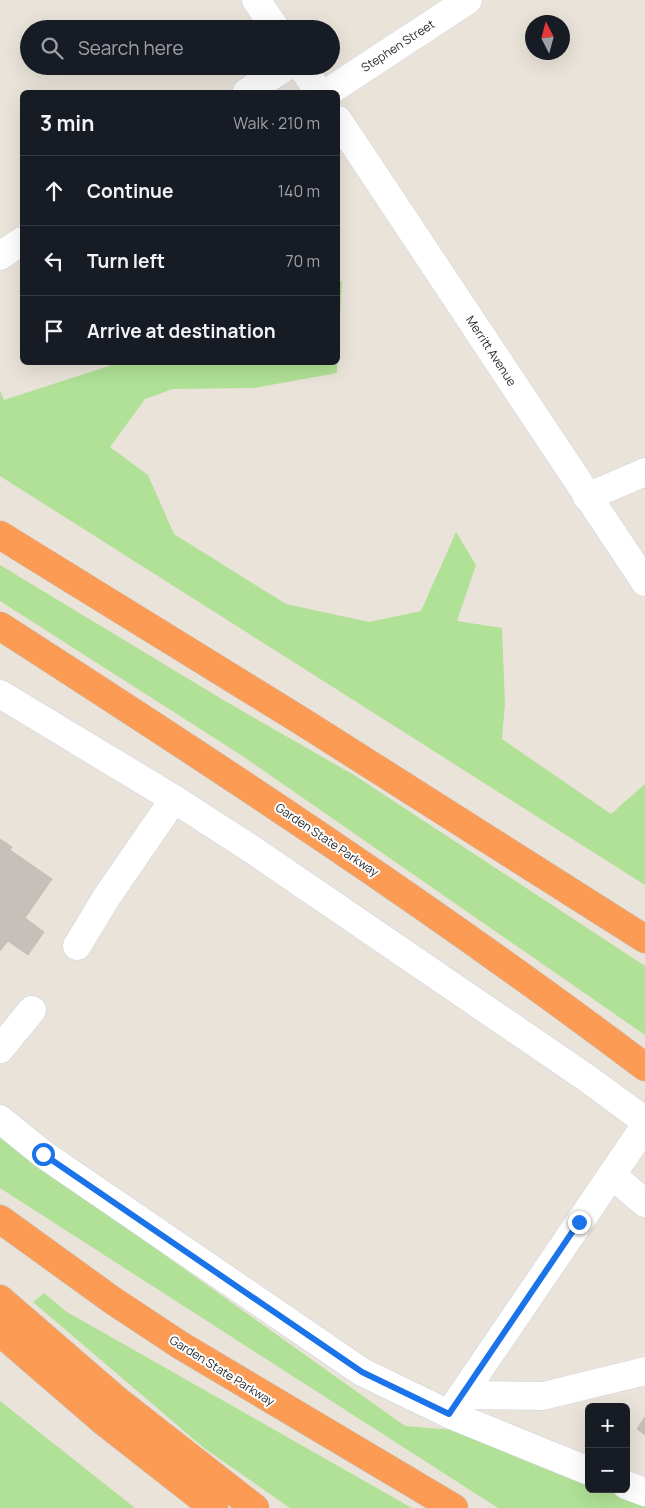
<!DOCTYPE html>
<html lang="en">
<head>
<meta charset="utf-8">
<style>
  :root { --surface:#171b24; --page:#242831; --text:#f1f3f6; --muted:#9ea1a6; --line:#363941 }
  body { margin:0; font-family:Manrope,sans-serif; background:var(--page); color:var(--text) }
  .controls { position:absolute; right:15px; bottom:15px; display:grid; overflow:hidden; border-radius:8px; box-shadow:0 5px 20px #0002 }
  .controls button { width:45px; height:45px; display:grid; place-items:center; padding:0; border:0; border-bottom:1px solid var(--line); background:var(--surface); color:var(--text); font:25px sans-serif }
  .compass { position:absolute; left:525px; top:15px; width:45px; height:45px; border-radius:50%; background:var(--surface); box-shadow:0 5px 20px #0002; rotate:354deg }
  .stop { position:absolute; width:15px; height:15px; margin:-11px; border:4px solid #1a73e8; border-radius:50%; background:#fff }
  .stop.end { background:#1a73e8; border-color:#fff; box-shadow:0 1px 5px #0008 }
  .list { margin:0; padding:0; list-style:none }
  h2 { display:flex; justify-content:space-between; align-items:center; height:65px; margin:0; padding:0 20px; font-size:21px }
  h2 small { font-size:16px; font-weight:400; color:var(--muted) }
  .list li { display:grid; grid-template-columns:32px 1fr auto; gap:15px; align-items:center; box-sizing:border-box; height:70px; padding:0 20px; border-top:1px solid var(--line) }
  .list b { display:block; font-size:19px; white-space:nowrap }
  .list em { font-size:16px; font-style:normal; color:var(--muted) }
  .icon { flex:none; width:28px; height:28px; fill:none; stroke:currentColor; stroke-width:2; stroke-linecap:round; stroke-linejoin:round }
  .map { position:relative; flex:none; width:645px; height:1508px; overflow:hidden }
  .search { position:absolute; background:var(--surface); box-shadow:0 5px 20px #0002; left:20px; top:20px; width:320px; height:55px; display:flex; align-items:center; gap:12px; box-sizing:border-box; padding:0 18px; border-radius:28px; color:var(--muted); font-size:19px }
  .panel { position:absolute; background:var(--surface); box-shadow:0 5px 20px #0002; left:20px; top:90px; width:320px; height:275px; border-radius:8px }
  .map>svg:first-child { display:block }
  .green { fill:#b0e196 }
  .building { fill:#c5c0b9; stroke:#c5bfb3 }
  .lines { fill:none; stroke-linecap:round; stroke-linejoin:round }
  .minor-casing { stroke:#cfd2e1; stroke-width:29 }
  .highway-casing { stroke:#c3c3c3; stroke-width:29 }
  .minor { stroke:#fff; stroke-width:28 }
  .highway { stroke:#fb9b54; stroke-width:28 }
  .route { stroke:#1a73e8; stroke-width:6 }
  .labels { text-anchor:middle; stroke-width:4; stroke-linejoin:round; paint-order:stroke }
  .street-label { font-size:12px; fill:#282828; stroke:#fff }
</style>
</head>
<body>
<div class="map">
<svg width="645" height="1508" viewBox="0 0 645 1508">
  <rect width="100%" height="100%" fill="#eae3d9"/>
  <g class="green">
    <path d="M342 281 337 373 254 388 173 389 145 399 110 447 148 475 174 534 286 604 369 622 421 611 456 532 476 565 457 621 502 628 505 704 502 739 611 814 645 784V885L0 476V391L4 400 118 363 338 362V282Z"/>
    <path d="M0 565 225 701 354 775 645 966V1035L241 755 0 601Z"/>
    <path d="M0 1138 405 1426 453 1430 589 1483V1489H606L645 1504V1508H498L0 1188Z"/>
    <path d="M44 1293 67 1312 412 1508H290L204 1448 33 1302Z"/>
    <path d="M0 1401 135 1508H0Z"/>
  </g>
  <g class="building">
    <path d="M0 839 12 847 10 850 52 879 25 918 44 932 28 955 8 941 0 951Z"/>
    <path d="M645 1417V1435L637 1429Z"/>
  </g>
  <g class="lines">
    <g class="minor-casing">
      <g id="minor">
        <path d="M256 0 276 29"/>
        <path d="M301 66 319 92"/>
        <path d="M247 92 287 66"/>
        <path d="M328 92 468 0"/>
        <path d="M338 120 645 582"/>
        <path d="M0 256 22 241"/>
        <path d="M587 497 645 472"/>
        <path d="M0 694 174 799 253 850 588 1079 645 1121"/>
        <path d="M77 946 106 898 174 799"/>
        <path d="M0 1049 32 1010"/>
        <path d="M0 1119 43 1154 362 1372 449 1414 589 1471"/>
        <path d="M612 1175 645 1203"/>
        <path d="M462 1395 543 1396 645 1371"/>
        <path d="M449 1414 645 1126"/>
        <path d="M626 1485 645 1492"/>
      </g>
    </g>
    <g class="highway-casing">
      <g id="highway">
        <path d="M0 535 303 722 645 939"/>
        <path d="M0 626C219 767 437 910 645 1067"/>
        <path d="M0 1219 112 1300 180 1345 454 1508"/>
        <path d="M0 1299 118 1401 255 1508"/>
        <path d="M0 1332 103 1421 214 1508"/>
      </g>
    </g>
    <use href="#minor" class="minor"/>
    <use href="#highway" class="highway"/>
  </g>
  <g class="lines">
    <path class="route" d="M43 1154 362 1372 449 1414 579 1222"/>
  </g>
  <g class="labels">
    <g class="street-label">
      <text transform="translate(398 46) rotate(-33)" y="4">Stephen Street</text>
      <text transform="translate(491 351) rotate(57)" y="4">Merritt Avenue</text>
      <text transform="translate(327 840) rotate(34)" y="4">Garden State Parkway</text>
      <text transform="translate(222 1371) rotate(32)" y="4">Garden State Parkway</text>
    </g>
  </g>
</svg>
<div class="controls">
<button>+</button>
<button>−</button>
</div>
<svg class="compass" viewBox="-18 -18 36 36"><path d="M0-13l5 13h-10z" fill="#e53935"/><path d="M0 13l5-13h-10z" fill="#9ea1a6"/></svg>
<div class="stop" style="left:43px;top:1154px"></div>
<div class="stop end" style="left:579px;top:1222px"></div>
<div class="search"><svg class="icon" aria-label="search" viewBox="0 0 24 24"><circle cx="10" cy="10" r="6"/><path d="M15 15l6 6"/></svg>Search here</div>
<section class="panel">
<h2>3 min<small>Walk · 210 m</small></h2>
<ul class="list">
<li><svg class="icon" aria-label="ahead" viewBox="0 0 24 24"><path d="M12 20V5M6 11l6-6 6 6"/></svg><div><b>Continue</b></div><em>140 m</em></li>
<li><svg class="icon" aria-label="left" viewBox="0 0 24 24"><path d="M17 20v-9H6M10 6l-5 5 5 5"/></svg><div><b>Turn left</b></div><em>70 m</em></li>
<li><svg class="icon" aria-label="arrive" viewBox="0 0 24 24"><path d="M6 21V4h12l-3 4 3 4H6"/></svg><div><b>Arrive at destination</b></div></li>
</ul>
</section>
</div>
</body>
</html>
